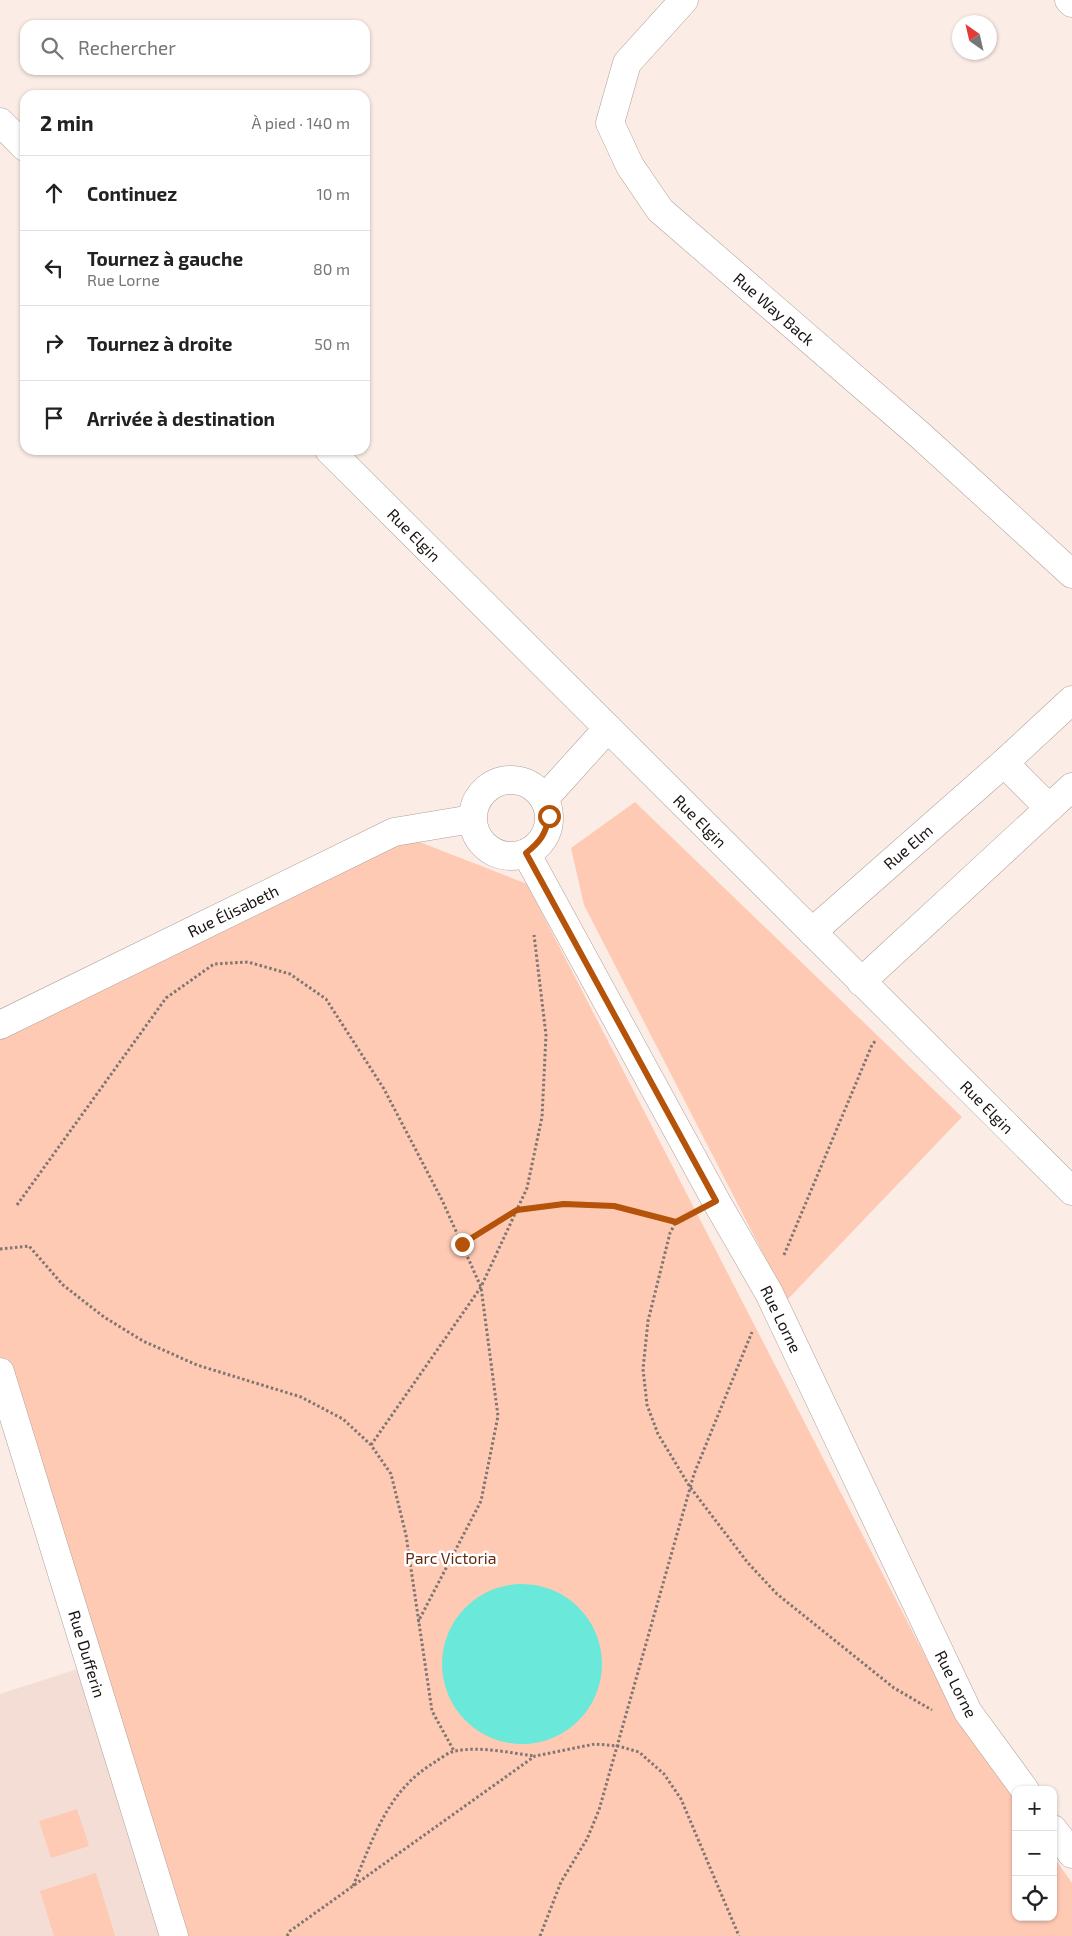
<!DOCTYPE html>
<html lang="fr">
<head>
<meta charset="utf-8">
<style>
  :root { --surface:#fff; --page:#f6f6f6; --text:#222; --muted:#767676; --line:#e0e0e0 }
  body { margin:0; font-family:"Exo 2",sans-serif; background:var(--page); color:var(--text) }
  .controls { position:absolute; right:15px; bottom:15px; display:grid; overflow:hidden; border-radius:10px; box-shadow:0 1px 4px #0004 }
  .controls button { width:45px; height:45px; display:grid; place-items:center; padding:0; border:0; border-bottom:1px solid var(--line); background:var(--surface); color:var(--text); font:25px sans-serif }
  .compass { position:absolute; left:952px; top:15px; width:45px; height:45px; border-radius:50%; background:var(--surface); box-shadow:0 1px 4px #0004; rotate:326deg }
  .stop { position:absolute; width:15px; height:15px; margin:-11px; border:4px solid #b45309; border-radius:50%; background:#fff }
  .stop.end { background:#b45309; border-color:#fff; box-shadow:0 1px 5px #0008 }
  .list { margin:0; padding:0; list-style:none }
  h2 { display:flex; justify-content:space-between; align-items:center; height:65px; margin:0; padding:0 20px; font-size:21px }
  h2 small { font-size:16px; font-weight:400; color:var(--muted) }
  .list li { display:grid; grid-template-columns:32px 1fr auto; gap:15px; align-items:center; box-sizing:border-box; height:75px; padding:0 20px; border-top:1px solid var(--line) }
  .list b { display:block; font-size:19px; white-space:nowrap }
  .list p { margin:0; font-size:16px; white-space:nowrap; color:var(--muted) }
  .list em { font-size:16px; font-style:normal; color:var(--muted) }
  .icon { flex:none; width:28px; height:28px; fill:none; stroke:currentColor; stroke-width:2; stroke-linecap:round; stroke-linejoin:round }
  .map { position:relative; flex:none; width:1072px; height:1936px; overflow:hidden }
  .search { position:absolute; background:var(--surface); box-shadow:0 1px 4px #0004; left:20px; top:20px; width:350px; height:55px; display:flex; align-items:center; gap:12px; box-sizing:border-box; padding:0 18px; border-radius:15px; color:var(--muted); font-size:19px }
  .panel { position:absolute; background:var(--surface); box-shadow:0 1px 4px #0004; left:20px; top:90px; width:350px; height:365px; border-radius:15px }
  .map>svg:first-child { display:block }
  .built { fill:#f4ddd4 }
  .green { fill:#ffcab4 }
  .water { fill:#6ae9da }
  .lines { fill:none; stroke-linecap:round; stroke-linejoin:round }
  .minor-casing { stroke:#aea09a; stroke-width:29 }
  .major-casing { stroke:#aea09a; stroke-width:29 }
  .path { stroke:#7f7672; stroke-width:3; stroke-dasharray:2.5 2.5; stroke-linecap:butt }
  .minor { stroke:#fff; stroke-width:28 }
  .major { stroke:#fff; stroke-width:28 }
  .route { stroke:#b45309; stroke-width:6 }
  .labels { text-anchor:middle; stroke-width:5; stroke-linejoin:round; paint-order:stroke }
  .street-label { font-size:16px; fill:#191412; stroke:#fff }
  .park-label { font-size:16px; fill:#622b12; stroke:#fff }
</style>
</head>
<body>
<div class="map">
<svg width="1072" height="1936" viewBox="0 0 1072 1936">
  <rect width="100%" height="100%" fill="#fbece6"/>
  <path class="built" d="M90 1665 174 1936H0V1694Z"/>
  <g class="green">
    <path d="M635 802 962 1117 787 1300 584 905 571 848Z"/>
    <path d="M394 832 527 884 957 1718 1016 1802V1917H1053V1856L1072 1883V1936H177L0 1372V1025Z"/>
    <path d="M77 1809 89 1846 51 1858 39 1821Z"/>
    <path d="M96 1873 115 1936H54L40 1891Z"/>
  </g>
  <circle class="water" cx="522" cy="1664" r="80"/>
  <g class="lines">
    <g class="minor-casing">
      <g id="minor">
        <path d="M684 0 627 63 610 123 630 166 660 210 921 436 1072 574"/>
        <path d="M1069 0 1072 3"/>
        <path d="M0 122 25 147"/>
        <path d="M329 450 1072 1191"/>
        <path d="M1004 763 1049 808"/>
        <circle cx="511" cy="818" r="38"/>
        <path d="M544 799 608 728"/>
        <path d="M526 853 716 1201 769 1293 968 1712 1025 1790"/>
        <path d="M812 932 1004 763 1072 700"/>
        <path d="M861 982 1072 787"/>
        <path d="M0 1025 394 832 472 819"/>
        <path d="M1053 1829 1072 1854"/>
      </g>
    </g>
    <g class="major-casing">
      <path id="major" d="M0 1372 174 1936"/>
    </g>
    <g class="path">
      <path d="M17 1205 166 998 214 964 248 962 290 974 326 999 384 1089 442 1200 481 1287 498 1416 481 1501 418 1622"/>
      <path d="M688 1216 676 1222 670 1233 648 1321 643 1369 647 1405 658 1434 690 1487 748 1563 777 1594 894 1688 932 1710"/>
      <path d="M462 1244 517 1210 564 1203 614 1206 676 1222"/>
      <path d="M0 1249 29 1246 63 1285 104 1317 143 1341 197 1365 301 1397 343 1419 371 1445 391 1474 406 1535 432 1711 454 1751"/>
      <path d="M784 1255 872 1045 876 1040"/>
      <path d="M371 1445 481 1287 527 1188 542 1117 546 1035 534 935"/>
      <path d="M353 1886C374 1837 387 1791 435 1762 441 1758 449 1752 455 1751 481 1746 510 1753 535 1756"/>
      <path d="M287 1936 290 1931 535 1756 595 1744 618 1746 639 1752 664 1774 681 1799 739 1936"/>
      <path d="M540 1936 561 1882 587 1839 599 1810 694 1474 752 1332"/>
    </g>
    <use href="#minor" class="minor"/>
    <use href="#major" class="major"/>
  </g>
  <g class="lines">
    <path class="route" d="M462 1244 517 1210 564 1204 614 1206 676 1222 716 1201 526 853C540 842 546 834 549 816"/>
  </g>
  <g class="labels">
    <g class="street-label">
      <text transform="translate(774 309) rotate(41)" y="6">Rue Way Back</text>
      <text transform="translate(414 535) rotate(45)" y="6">Rue Elgin</text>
      <text transform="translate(700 821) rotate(45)" y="6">Rue Elgin</text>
      <text transform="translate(908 847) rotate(-41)" y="6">Rue Elm</text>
      <text transform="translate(233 911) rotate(-26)" y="6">Rue Élisabeth</text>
      <text transform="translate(987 1107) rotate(45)" y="6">Rue Elgin</text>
      <text transform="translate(781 1319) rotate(64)" y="6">Rue Lorne</text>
      <text transform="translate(87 1654) rotate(73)" y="6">Rue Dufferin</text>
      <text transform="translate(956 1684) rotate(63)" y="6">Rue Lorne</text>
    </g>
    <g class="park-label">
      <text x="451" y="1564">Parc Victoria</text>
    </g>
  </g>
</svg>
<div class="controls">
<button>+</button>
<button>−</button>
<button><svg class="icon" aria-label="locate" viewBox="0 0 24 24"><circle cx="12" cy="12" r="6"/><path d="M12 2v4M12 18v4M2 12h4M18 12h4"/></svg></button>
</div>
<svg class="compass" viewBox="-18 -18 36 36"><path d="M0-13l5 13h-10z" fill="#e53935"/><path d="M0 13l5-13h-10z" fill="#767676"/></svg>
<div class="stop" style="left:549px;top:816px"></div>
<div class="stop end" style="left:462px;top:1244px"></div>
<div class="search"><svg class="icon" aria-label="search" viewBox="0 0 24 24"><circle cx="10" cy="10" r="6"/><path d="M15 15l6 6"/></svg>Rechercher</div>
<section class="panel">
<h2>2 min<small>À pied · 140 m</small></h2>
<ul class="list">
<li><svg class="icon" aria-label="ahead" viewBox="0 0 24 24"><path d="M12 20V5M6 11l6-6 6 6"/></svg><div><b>Continuez</b></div><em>10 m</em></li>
<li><svg class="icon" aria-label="left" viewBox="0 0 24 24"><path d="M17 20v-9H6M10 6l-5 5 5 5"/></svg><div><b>Tournez à gauche</b><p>Rue Lorne</p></div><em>80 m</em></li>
<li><svg class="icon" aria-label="right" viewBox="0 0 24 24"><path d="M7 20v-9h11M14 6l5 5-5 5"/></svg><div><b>Tournez à droite</b></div><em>50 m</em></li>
<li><svg class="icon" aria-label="arrive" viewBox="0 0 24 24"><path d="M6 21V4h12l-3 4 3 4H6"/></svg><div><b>Arrivée à destination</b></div></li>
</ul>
</section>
</div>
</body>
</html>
